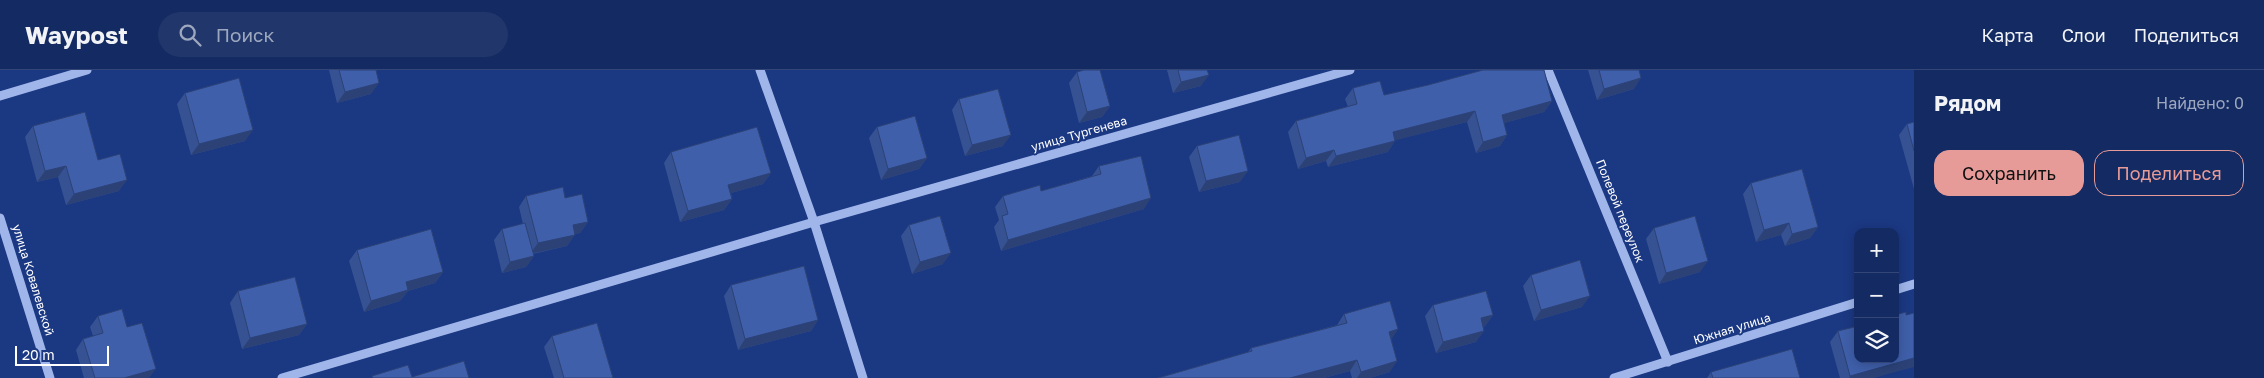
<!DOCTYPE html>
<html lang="ru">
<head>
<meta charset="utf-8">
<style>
  :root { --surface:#142a62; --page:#21366b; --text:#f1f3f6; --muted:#9da7be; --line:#334677; --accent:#e69b98 }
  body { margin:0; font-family:"Golos Text",sans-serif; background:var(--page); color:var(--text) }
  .controls { position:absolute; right:15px; bottom:15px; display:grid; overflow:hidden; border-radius:10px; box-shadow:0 2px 12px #0003 }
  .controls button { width:45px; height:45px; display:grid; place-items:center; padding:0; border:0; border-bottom:1px solid var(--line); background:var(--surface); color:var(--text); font:25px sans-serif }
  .scale { position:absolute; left:15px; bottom:12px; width:94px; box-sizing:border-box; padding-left:5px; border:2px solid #fff; border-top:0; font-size:14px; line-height:18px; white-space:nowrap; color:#fff; -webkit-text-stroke:4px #1b3883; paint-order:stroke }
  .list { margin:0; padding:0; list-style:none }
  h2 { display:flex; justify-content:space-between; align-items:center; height:65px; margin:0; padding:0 20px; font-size:21px }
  h2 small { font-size:16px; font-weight:400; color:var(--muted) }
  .actions { display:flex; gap:10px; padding:15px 20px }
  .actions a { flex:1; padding:11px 0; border:1px solid var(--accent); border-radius:15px; text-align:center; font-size:18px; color:var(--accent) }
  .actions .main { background:var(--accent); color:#111 }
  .icon { flex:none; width:28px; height:28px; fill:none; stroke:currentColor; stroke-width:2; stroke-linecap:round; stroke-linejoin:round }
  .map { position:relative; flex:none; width:1914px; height:308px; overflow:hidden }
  header { display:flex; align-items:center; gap:30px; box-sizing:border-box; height:70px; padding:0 25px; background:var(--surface); border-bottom:1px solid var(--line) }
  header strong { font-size:24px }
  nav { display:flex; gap:28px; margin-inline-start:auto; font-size:18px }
  .search { width:350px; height:45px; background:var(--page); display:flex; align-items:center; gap:12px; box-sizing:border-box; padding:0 18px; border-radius:28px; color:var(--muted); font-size:19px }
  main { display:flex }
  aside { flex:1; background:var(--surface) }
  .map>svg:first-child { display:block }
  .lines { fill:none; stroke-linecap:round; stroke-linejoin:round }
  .minor { stroke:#a0b6ea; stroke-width:9 }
  .wall { fill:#365292 }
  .shaded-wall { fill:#2c4277 }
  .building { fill:#3f5faa; stroke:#2c4277 }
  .labels { text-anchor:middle; stroke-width:4; stroke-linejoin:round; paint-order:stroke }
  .street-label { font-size:12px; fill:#fff; stroke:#1b3883 }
</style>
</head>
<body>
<header>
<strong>Waypost</strong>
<div class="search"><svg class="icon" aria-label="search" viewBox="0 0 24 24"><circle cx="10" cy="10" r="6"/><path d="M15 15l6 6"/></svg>Поиск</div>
<nav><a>Карта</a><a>Слои</a><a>Поделиться</a></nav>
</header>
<main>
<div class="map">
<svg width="1914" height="308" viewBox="0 0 1914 308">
  <rect width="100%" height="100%" fill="#1b3883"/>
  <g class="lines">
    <g class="minor">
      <path d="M760 0 814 152 863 308"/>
      <path d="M1548 0 1668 292"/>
      <path d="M0 26 87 0"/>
      <path d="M0 148 50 308"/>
      <path d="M1895 220 1914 214"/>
      <path d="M282 308 814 152 1350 0"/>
      <path d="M1614 308 1858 232"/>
    </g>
  </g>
  <g class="wall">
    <path d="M329 0H376L371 24 337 33Z"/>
    <path d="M1167 0H1207L1201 16 1173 23Z"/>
    <path d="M1588 0H1639L1634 19 1597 30Z"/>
    <path d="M1077 2 1110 36 1102 47 1079 53 1069 13Z"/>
    <path d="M1353 18 1384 25 1552 31 1544 42 1504 53 1507 65 1500 76 1476 83 1467 52 1395 70 1388 82 1328 97 1326 91 1298 99 1288 62 1296 51 1348 37 1345 29Z"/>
    <path d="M185 23 245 71 191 85 177 34Z"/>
    <path d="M959 29 1003 76 965 86 952 40Z"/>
    <path d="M1914 52V119L1899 65 1907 54Z"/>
    <path d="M33 56 98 90 119 121 66 135 58 107 37 112 25 67Z"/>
    <path d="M877 57 927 88 919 99 881 110 869 68Z"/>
    <path d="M1197 76 1240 112 1199 122 1189 87Z"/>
    <path d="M671 82 771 103 763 114 731 123 732 129 724 140 680 152 664 93Z"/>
    <path d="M1099 96 1144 139 1001 181 994 157 999 150 995 137 1003 126 1041 121 1092 106Z"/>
    <path d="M1751 113 1818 157 1810 168 1785 176 1781 165 1756 172 1743 124Z"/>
    <path d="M526 126 565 128 588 152 580 163 575 164 567 176 533 184 534 186 526 197 502 203 494 170 502 159 523 154 519 137Z"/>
    <path d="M909 155 943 194 912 204 901 166Z"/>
    <path d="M1654 158 1700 202 1659 214 1646 169Z"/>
    <path d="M357 180 443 202 435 213 408 221 400 231 364 242 349 191Z"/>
    <path d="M1531 205 1582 237 1534 251 1523 216Z"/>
    <path d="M731 215 818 250 811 261 738 280 724 226Z"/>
    <path d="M238 221 307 254 299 265 242 279 230 233Z"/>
    <path d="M1433 235 1493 245 1485 256 1483 257 1476 272 1436 283 1425 246Z"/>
    <path d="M1344 244 1398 259 1391 269 1390 302 1370 308H1352L1350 301 1324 308H1158L1248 282 1251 278 1337 255Z"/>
    <path d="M98 246 127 257 149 308H84L76 280 83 269 93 266 90 257Z"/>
    <path d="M1838 261 1874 308H1840L1830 272Z"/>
    <path d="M552 266 613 308H554L544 277Z"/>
    <path d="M1711 302 1800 308H1707Z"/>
  </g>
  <g class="shaded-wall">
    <path d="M1209 5 1201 16 1173 23 1181 12Z"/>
    <path d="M1641 8 1634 19 1597 30 1604 19Z"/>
    <path d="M379 13 371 24 337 33 345 22Z"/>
    <path d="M1552 31 1544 42 1494 56 1502 45Z"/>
    <path d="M1110 36 1102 47 1079 53 1087 42Z"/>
    <path d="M1475 41 1467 52 1385 73 1393 62Z"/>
    <path d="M253 60 245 71 191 85 199 74Z"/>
    <path d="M1011 65 1003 76 965 86 972 75Z"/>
    <path d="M1507 65 1500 76 1476 83 1483 72Z"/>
    <path d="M1395 71 1388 82 1328 97 1336 86Z"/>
    <path d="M1334 80 1326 91 1298 99 1306 88Z"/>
    <path d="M927 88 919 99 881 110 888 99Z"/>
    <path d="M66 96 58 107 37 112 45 101Z"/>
    <path d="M1248 101 1240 112 1199 122 1206 111Z"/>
    <path d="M771 103 763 114 721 126 728 115Z"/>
    <path d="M127 110 119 121 66 135 74 124Z"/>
    <path d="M1151 128 1144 139 1001 181 1008 170Z"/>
    <path d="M732 129 724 140 680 152 688 141Z"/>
    <path d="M588 152 580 163 565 166 573 155Z"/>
    <path d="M1789 153 1781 165 1756 172 1764 160Z"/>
    <path d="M1818 157 1810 168 1785 176 1792 164Z"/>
    <path d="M575 165 567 176 530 184 538 173Z"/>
    <path d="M951 183 943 194 912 204 920 192Z"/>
    <path d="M534 186 526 197 502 203 510 192Z"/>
    <path d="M1708 191 1700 202 1659 214 1666 203Z"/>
    <path d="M443 202 435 213 408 221 400 231 364 242 371 231 406 212Z"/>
    <path d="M1590 226 1582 237 1534 251 1541 240Z"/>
    <path d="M1493 245 1485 256 1473 259 1481 248Z"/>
    <path d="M818 250 811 261 738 280 745 269Z"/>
    <path d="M307 254 299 265 242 279 250 268Z"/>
    <path d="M1398 259 1391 270 1389 262Z"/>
    <path d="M1484 261 1476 272 1436 283 1443 272Z"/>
    <path d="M1914 288V297L1874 308H1849L1850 306Z"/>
    <path d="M1357 290 1350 301 1324 308H1290Z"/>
    <path d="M1397 291 1390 302 1370 308H1357L1361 302Z"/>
    <path d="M156 299 149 308H124Z"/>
  </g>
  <g class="building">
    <path d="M339 0H376L379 13 345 22Z"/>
    <path d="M1084 0H1100L1110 36 1087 42 1077 2Z"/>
    <path d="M1178 0H1207L1209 5 1181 12Z"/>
    <path d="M1483 0H1544L1552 31 1502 45 1507 65 1483 72 1475 41 1393 62 1395 71 1336 86 1334 80 1306 88 1296 51 1357 34 1353 18 1380 11 1384 25 1428 15Z"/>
    <path d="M1599 0H1639L1641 8 1604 19Z"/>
    <path d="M239 8 253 60 199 74 185 23Z"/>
    <path d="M998 19 1011 65 972 75 959 29Z"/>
    <path d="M85 42 98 90 120 84 127 110 74 124 66 96 45 101 33 56Z"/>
    <path d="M915 46 927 88 888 99 877 57Z"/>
    <path d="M1914 52V81L1907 54Z"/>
    <path d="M757 57 771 103 728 115 732 129 688 141 671 82Z"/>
    <path d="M1239 65 1248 101 1206 111 1197 76Z"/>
    <path d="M1141 86 1151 128 1008 170 1002 146 1008 144 1003 126 1040 115 1041 121 1101 104 1099 96Z"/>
    <path d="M1802 99 1818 157 1792 164 1789 153 1764 160 1751 113Z"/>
    <path d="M563 117 565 128 582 124 588 152 573 155 575 165 538 173 526 126Z"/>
    <path d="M940 146 951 183 920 192 909 155Z"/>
    <path d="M1695 146 1708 191 1666 203 1654 158Z"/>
    <path d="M525 153 534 186 510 192 502 159Z"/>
    <path d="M431 159 443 202 406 212 408 220 371 231 357 180Z"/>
    <path d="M1580 190 1590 226 1541 240 1531 205Z"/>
    <path d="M804 196 818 250 745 269 731 215Z"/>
    <path d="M295 207 307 254 250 268 238 221Z"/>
    <path d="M1486 221 1493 245 1481 248 1484 261 1443 272 1433 235Z"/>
    <path d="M1390 231 1398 259 1389 262 1397 291 1361 302 1357 290 1290 308H1158L1252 281 1251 278 1347 253 1344 244Z"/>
    <path d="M122 239 127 257 142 253 156 299 124 308H95L83 269 103 263 98 246Z"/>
    <path d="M1906 242V245L1914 243V288L1850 306 1838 261 1858 256V289H1895V245Z"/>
    <path d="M597 253 613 308H564L552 266Z"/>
    <path d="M1792 279 1800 308H1713L1711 302Z"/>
    <path d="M464 291 469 308H373L372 306 408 295 412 307Z"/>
  </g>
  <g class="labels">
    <g class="street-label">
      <text transform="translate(1079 64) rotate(-16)" y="4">улица Тургенева</text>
      <text transform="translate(1620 141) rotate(68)" y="4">Полевой переулок</text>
      <text transform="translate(33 210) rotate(73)" y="4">улица Ковалевской</text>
      <text transform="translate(1732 259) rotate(-17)" y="4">Южная улица</text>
    </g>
  </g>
</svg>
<div class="controls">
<button>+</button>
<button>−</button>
<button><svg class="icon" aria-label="layers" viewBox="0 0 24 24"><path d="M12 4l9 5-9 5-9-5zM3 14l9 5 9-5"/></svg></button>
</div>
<div class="scale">20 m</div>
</div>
<aside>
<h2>Рядом<small>Найдено: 0</small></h2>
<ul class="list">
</ul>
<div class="actions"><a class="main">Сохранить</a><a>Поделиться</a></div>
</aside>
</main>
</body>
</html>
